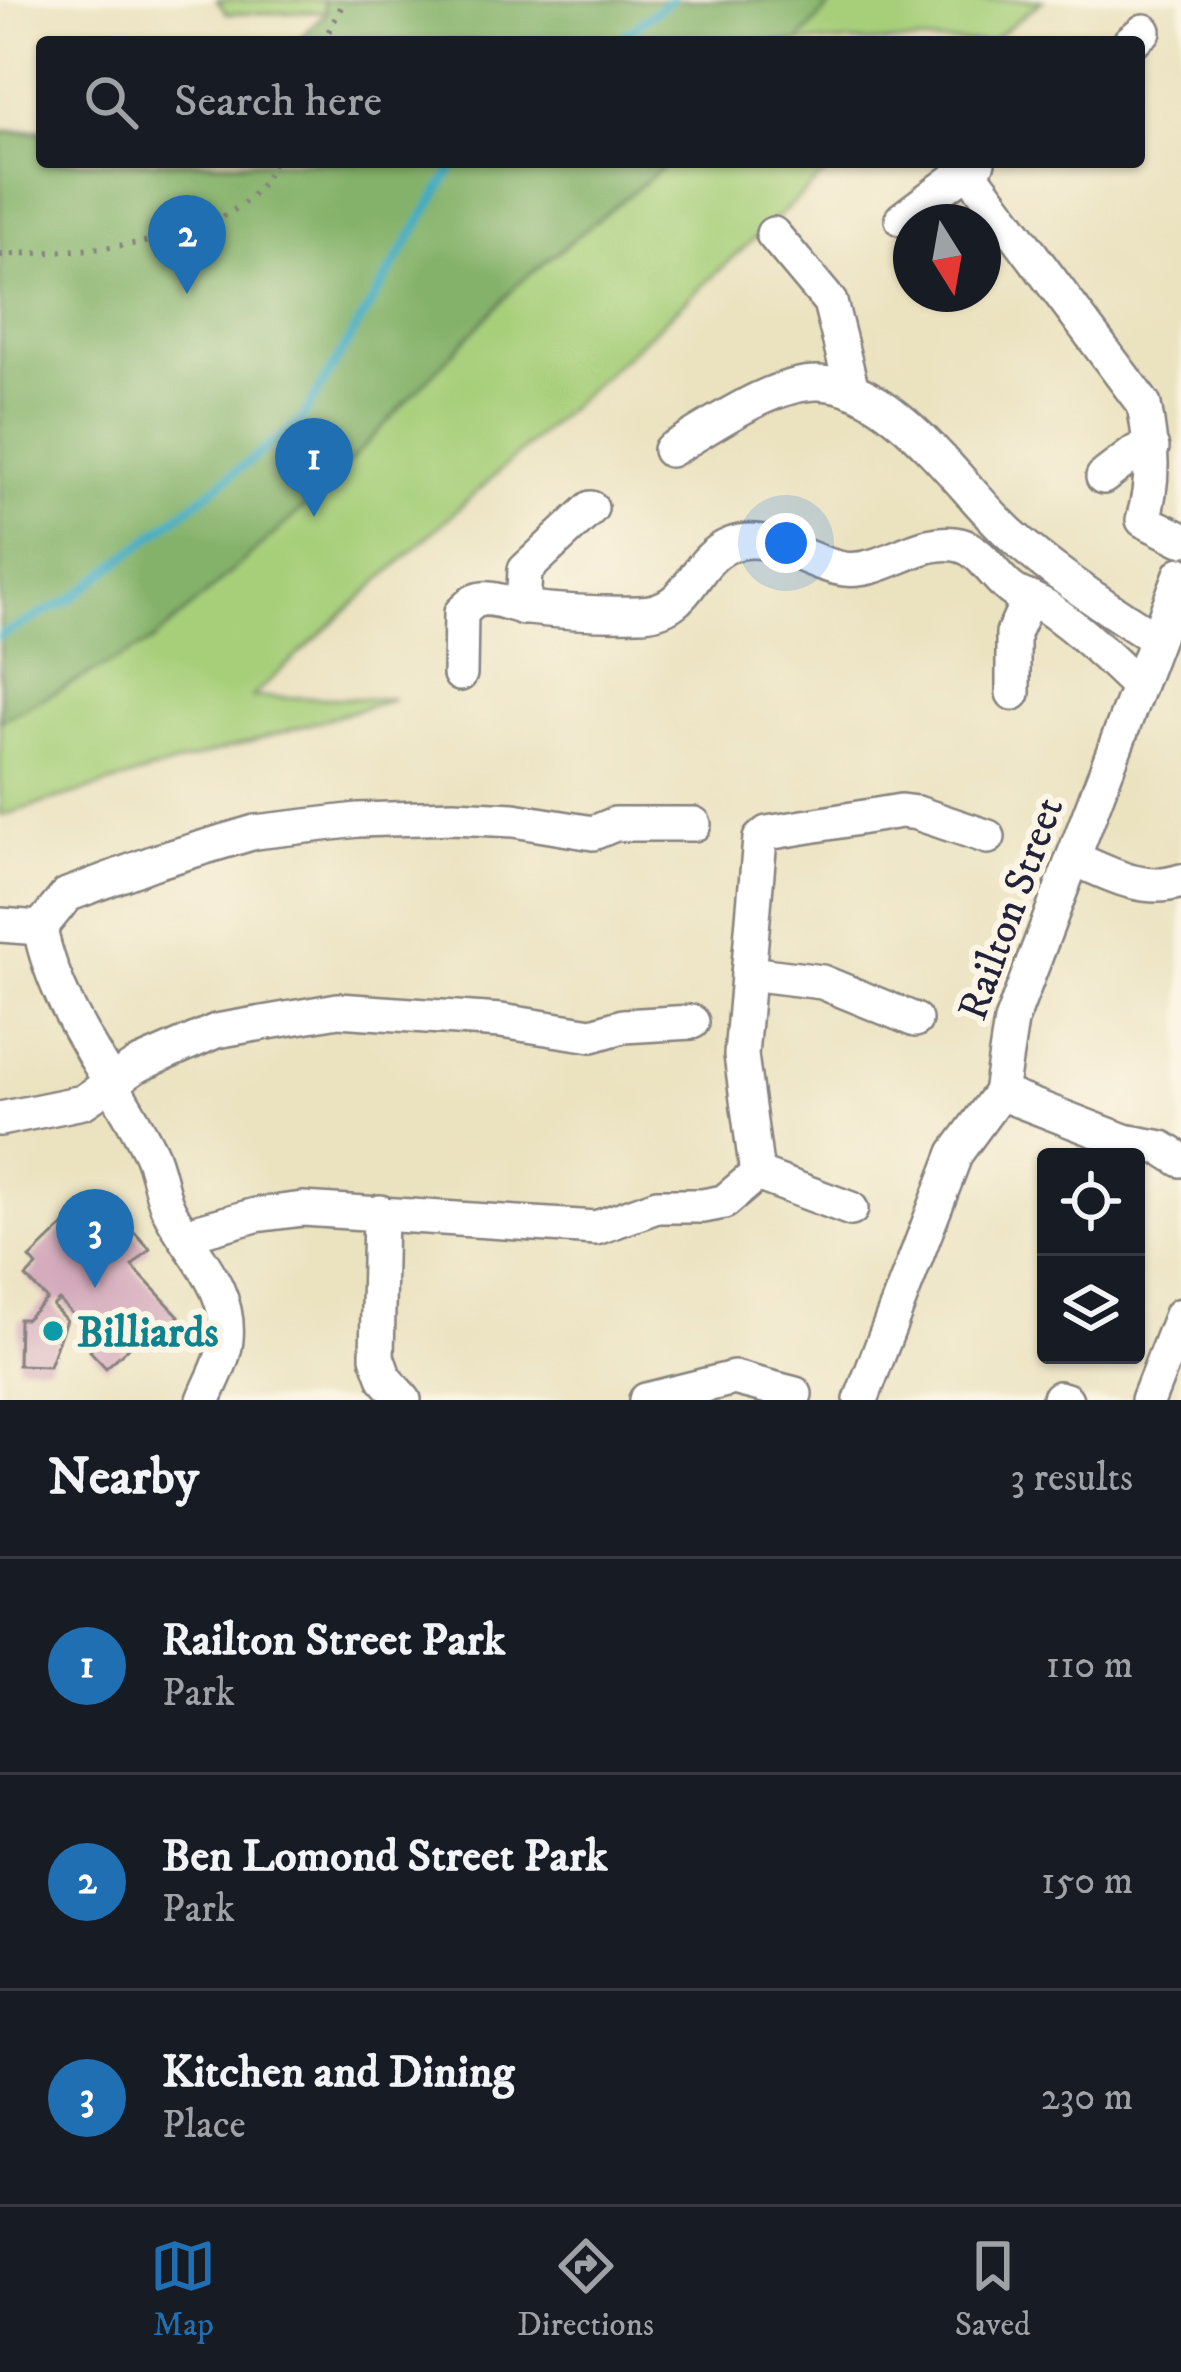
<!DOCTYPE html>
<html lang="en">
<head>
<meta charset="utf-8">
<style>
  :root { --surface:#171b24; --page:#20242c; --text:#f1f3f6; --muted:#9ea1a6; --line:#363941; --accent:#1f6fb2 }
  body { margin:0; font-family:"IM FELL DW Pica",serif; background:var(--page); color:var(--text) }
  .controls { position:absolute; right:36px; bottom:36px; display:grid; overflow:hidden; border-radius:12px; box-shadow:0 3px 9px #0004 }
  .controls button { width:108px; height:108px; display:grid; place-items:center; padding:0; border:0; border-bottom:3px solid var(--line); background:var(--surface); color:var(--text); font:60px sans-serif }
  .compass { position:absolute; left:893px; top:204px; width:108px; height:108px; border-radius:50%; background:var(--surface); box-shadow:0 3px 9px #0004; rotate:169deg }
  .you { position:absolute; left:786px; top:543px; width:42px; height:42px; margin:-30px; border:9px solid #fff; border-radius:50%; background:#1a73e8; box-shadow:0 0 0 18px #1a73e833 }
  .badge { display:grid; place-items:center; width:78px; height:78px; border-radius:50%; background:var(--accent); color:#fff; font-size:39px; font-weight:700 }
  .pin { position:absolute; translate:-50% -99px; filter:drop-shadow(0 3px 6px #0008) }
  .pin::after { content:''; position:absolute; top:63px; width:42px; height:36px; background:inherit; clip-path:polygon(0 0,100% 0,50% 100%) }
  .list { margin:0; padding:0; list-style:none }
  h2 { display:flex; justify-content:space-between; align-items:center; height:156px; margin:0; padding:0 48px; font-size:51px }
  h2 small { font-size:39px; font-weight:400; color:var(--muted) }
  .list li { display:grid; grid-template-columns:78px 1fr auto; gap:36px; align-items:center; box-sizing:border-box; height:216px; padding:0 48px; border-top:3px solid var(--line) }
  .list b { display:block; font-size:45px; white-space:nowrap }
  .list p { margin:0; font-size:39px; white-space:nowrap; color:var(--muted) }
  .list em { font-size:39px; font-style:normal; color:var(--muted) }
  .icon { flex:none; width:66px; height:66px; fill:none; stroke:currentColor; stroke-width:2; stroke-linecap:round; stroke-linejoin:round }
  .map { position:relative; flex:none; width:1181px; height:1400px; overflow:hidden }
  .search { position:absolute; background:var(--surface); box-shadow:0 3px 9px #0004; left:36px; right:36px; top:36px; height:132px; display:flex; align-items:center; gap:30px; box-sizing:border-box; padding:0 42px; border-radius:12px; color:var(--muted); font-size:45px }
  .sheet { height:804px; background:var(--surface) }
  nav { display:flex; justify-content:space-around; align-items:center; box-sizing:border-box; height:168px; border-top:3px solid var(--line); background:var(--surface); font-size:33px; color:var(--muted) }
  nav a { display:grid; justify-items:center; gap:6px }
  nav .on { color:var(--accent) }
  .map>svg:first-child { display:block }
  .green { fill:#a7cf7a; stroke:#64785a; stroke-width:3 }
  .forest { fill:#85b26a; stroke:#546a52; stroke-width:3 }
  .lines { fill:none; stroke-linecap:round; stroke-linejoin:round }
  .stream { stroke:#42acc1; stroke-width:9 }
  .building { fill:#d0a3b8 }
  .minor-casing { stroke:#86827e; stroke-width:38 }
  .path { stroke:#86827e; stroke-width:6; stroke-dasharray:3 9; stroke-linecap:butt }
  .minor { stroke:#fff; stroke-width:33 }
  .culture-dot { fill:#0f9aa8; stroke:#fcf5e5; stroke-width:4.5 }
  .labels { text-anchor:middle; stroke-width:12; stroke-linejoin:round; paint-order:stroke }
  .street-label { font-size:42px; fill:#22223b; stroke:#fcf5e5 }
  .culture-label { font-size:42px; font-weight:bold; fill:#0d838f; stroke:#fcf5e5; text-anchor:start }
</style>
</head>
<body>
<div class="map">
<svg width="1181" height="1400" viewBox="0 0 1181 1400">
  <rect width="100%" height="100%" fill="#fcf5e5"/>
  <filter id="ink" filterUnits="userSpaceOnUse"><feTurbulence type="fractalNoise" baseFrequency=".00833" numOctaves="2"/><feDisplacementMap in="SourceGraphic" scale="24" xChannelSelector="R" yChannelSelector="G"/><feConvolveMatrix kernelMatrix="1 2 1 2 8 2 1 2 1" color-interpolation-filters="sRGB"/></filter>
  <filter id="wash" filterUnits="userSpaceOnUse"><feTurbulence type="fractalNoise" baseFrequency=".004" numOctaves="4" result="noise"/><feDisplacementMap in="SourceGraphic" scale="48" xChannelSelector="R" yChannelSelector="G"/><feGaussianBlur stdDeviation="2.7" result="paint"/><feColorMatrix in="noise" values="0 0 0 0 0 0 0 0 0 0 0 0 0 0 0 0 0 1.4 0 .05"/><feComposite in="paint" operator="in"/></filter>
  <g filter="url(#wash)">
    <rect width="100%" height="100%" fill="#ebe2c0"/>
    <g class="green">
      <path d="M217 0H1043L990 42H312L325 12 227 14Z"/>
      <path d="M42 130V162H838L252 697 394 699 0 816V131Z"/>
    </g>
    <g class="forest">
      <path d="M322 0H835L798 42H297L326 12Z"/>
      <path d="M42 132V162H670L521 281 317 496 153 641 0 721V133Z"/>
    </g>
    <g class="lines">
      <g class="stream">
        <path d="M615 42 671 0"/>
        <path d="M0 636 71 599 300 422 456 162"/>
      </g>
    </g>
    <g id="blocks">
      <path class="building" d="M117 1214 150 1249 132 1266 179 1316 150 1343 142 1335 106 1368 90 1351 93 1347 82 1335 87 1330 59 1300 53 1306 66 1320 49 1366 18 1365 19 1319H26L47 1299 26 1277 37 1266 30 1258 75 1215 81 1222 86 1217 99 1231Z"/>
    </g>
  </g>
  <g filter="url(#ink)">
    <use href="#blocks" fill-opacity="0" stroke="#86827e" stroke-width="3"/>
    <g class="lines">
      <g class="minor-casing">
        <g id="minor">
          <path d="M1130 42 1144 31"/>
          <path d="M968 170 1144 405C1152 447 1155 479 1143 520L1181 539"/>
          <path d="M902 219 978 162"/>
          <path d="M773 234 830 302 852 390"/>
          <path d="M670 450C711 427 771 382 819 383 894 385 958 485 1008 532 1050 571 1108 609 1156 639"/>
          <path d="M1103 477 1136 452 1152 448"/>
          <path d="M523 608 525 570 591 508"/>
          <path d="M460 674 461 613C462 612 473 601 475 601 492 594 511 606 528 608 564 612 602 614 638 613 693 613 689 562 730 545 769 529 807 564 844 569 884 574 921 535 960 545 984 551 995 580 1015 592 1025 598 1038 601 1048 608 1080 630 1110 659 1138 686"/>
          <path d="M1013 693V633L1029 598"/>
          <path d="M1073 858C1107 873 1144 894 1181 881"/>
          <path d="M0 925 40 928 67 895 155 862 255 832 358 820 453 817 514 820 593 833 615 824H694"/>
          <path d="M40 928C55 1009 114 1079 150 1152 158 1169 160 1189 167 1206 187 1251 231 1284 226 1339 225 1358 211 1382 204 1400"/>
          <path d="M748 973 822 982 915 1020"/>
          <path d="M1000 1093 1124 1141 1162 1148 1181 1160"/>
          <path d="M0 1119 83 1102 136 1066 216 1031 338 1010 501 1021 592 1035 623 1026 692 1022"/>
          <path d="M757 1174 741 1055 760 839 767 833 901 811 917 813 988 837"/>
          <path d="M380 1212 377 1357 385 1379 404 1400"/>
          <path d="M184 1235 256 1215 303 1209 596 1228 657 1206H703L724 1202 757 1174 851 1209"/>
          <path d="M1059 1398 1066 1400"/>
          <path d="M646 1400 734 1378 795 1394"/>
          <path d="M861 1400 956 1153 1000 1093 1011 1021 1181 574"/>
          <path d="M1148 1400 1181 1315"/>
        </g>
      </g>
      <g class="path">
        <path d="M323 42 345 0"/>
        <path d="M0 255C79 249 242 252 273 162"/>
      </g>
      <use href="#minor" class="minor"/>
    </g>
  </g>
  <circle class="culture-dot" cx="53" cy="1331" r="12"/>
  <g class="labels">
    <g class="street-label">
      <text transform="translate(1009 908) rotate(-70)" y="15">Railton Street</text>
    </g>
    <g class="culture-label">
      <text x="77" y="1346">Billiards</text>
    </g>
  </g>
</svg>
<div class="controls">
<button><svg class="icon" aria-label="locate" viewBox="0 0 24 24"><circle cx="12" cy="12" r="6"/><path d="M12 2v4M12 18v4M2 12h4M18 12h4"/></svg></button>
<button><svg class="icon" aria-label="layers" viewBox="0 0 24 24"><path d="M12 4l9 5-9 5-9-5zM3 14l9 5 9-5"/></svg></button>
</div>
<svg class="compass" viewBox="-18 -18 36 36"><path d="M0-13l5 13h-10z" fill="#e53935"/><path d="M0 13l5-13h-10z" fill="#9ea1a6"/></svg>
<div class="you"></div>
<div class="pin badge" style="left:314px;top:517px">1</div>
<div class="pin badge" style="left:187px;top:294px">2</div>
<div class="pin badge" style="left:95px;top:1288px">3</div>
<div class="search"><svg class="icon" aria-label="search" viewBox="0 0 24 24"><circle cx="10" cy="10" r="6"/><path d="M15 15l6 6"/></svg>Search here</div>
</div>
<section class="sheet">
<h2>Nearby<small>3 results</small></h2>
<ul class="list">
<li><span class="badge">1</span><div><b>Railton Street Park</b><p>Park</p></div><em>110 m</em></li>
<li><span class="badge">2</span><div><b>Ben Lomond Street Park</b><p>Park</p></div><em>150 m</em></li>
<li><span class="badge">3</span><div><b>Kitchen and Dining</b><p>Place</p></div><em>230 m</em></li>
</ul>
</section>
<nav>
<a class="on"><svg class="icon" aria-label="map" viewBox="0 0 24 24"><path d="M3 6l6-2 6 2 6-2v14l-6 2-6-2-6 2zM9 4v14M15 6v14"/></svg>Map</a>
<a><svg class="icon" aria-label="directions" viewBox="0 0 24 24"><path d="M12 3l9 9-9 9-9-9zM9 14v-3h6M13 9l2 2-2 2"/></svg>Directions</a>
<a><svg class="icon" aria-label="saved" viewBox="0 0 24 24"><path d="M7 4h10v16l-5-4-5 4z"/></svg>Saved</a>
</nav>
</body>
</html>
